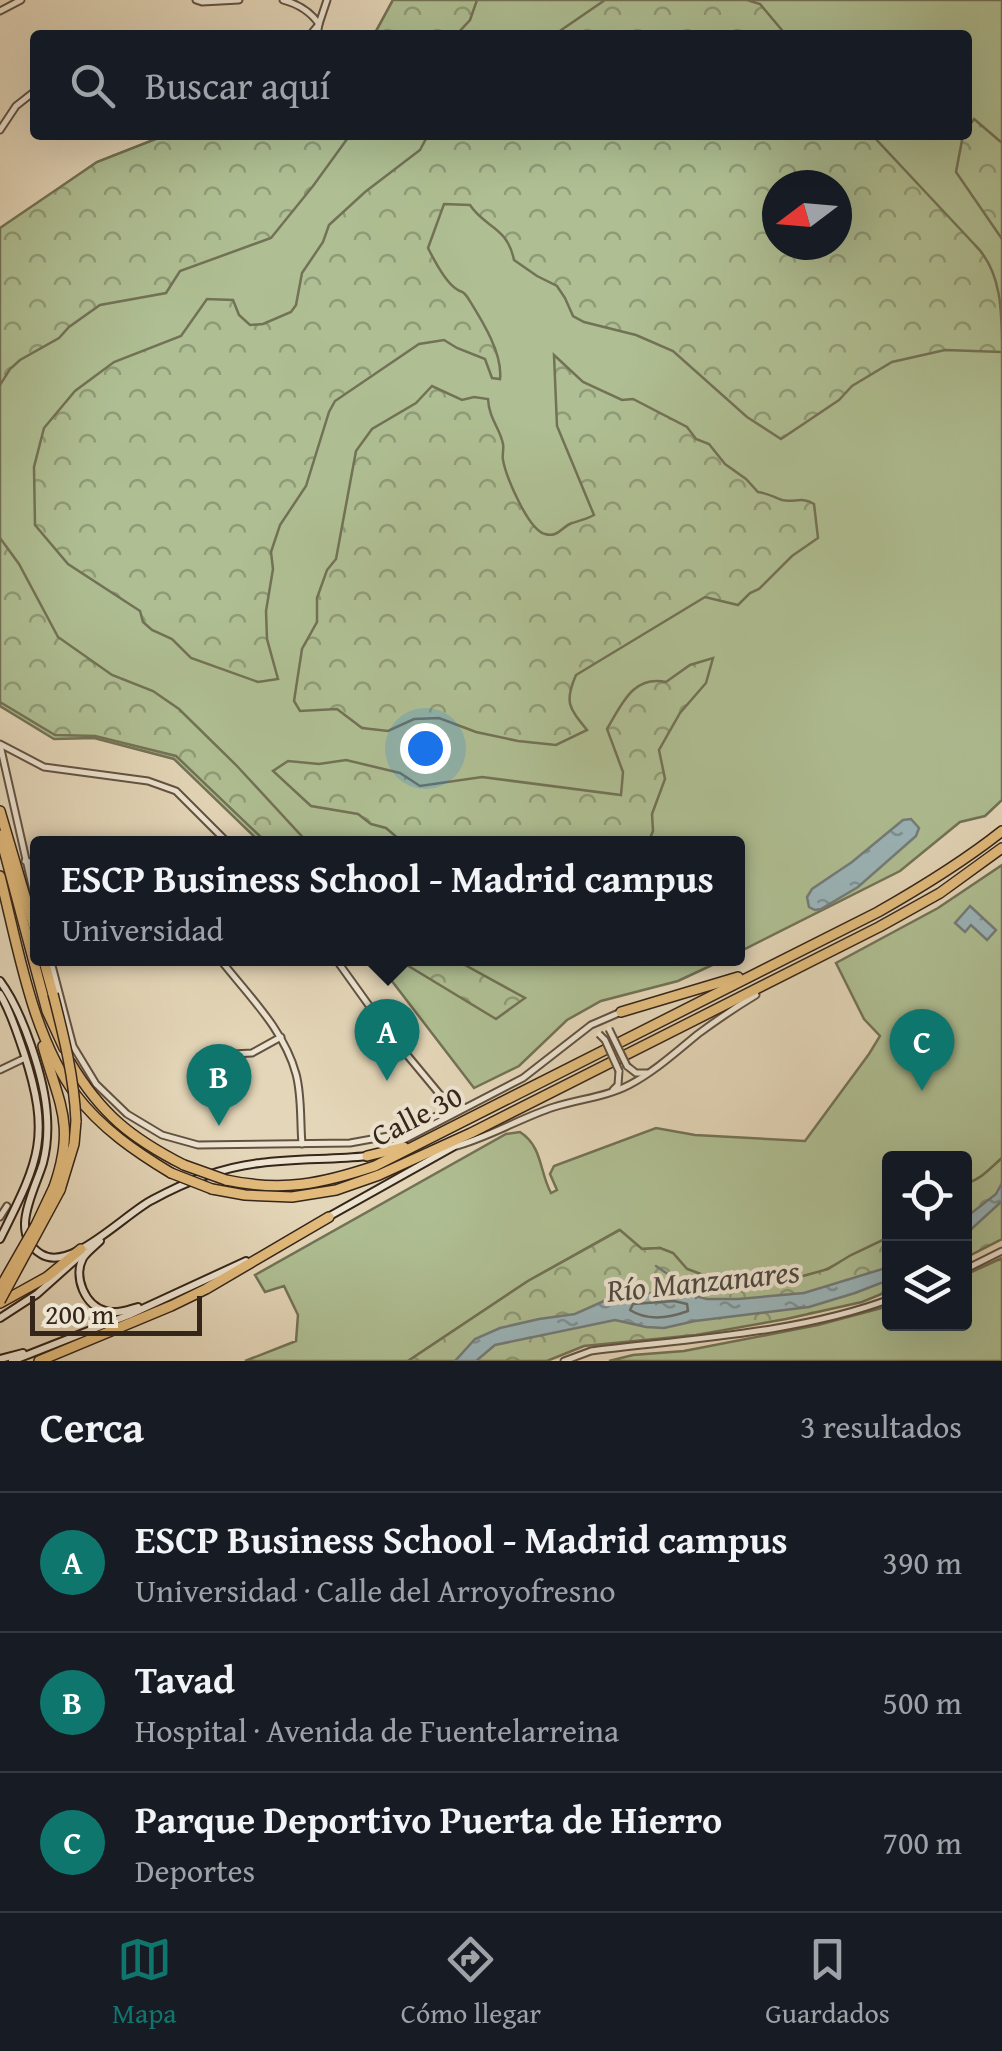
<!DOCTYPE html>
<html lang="es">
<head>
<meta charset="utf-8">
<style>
  :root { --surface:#171b24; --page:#20242c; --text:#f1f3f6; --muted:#9ea1a6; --line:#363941; --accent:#0f766e }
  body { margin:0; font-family:"Gentium Book Plus",serif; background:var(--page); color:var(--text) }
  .controls { position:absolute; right:30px; bottom:30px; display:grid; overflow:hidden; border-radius:10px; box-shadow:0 10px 40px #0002 }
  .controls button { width:90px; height:90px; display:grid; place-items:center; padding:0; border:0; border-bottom:2px solid var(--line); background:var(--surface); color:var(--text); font:50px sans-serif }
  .compass { position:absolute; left:762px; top:170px; width:90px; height:90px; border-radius:50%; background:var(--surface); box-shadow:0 10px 40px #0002; rotate:254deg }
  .scale { position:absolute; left:30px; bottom:25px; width:172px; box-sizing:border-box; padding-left:10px; border:5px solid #36261a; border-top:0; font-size:28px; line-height:35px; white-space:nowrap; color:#36261a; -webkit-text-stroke:8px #ede4d1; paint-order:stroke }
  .you { position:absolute; left:425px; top:748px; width:35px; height:35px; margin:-25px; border:8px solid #fff; border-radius:50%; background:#1a73e8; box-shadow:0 0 0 15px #1a73e833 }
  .badge { display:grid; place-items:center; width:65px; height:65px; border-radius:50%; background:var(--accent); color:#fff; font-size:32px; font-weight:700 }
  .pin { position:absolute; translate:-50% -82px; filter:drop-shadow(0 2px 5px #0008) }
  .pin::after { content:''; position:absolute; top:52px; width:35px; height:30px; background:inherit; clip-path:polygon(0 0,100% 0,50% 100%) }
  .popup { position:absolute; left:30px; top:836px; width:715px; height:130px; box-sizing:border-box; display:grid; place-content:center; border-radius:10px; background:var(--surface); filter:drop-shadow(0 2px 8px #0005); font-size:32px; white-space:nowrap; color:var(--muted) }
  .popup b { font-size:38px; color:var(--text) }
  .popup::after { content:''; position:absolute; left:50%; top:100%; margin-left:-20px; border:20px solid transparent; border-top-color:var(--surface) }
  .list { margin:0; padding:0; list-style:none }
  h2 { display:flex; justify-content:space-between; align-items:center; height:130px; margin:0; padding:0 40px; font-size:42px }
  h2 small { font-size:32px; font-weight:400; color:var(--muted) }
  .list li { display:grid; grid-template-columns:65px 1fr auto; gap:30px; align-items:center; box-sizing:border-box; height:140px; padding:0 40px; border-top:2px solid var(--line) }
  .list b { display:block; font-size:38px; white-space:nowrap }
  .list p { margin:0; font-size:32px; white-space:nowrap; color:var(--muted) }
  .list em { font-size:32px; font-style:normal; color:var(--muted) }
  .icon { flex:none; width:55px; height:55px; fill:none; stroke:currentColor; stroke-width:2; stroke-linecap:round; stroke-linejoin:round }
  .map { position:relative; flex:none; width:1002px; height:1361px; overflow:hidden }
  .search { position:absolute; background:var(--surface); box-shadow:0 10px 40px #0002; left:30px; right:30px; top:30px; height:110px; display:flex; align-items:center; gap:25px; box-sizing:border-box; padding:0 35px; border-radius:10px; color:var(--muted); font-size:38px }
  .sheet { height:550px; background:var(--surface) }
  nav { display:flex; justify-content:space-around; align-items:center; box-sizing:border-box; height:140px; border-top:2px solid var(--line); background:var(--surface); font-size:28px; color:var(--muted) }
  nav a { display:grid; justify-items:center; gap:5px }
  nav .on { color:var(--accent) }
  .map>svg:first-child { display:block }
  .grass { fill:#afbf93; stroke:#727256; stroke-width:2.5; fill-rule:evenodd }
  .forest { fill:url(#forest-crowns); stroke:#727256; stroke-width:2.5; fill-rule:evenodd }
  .water { fill:url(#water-ripples); stroke:#737c7b; stroke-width:2.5 }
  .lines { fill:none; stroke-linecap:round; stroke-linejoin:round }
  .shore { stroke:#686e6a; stroke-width:2.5 }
  .stream { stroke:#737c7b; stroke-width:2.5 }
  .street-casing { stroke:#625242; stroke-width:9 }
  .secondary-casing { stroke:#36261a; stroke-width:10 }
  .highway-casing { stroke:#36261a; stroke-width:12 }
  .street { stroke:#ede4d1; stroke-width:5 }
  .secondary { stroke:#ede4d1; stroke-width:6 }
  .highway { stroke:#e2bb7c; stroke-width:9 }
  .street-bridge-casing { stroke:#625242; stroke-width:9; stroke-linecap:butt }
  .highway-bridge-casing { stroke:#36261a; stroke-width:12; stroke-linecap:butt }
  .street-bridge { stroke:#ede4d1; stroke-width:5 }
  .highway-bridge { stroke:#e2bb7c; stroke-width:9 }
  .labels { text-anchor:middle; stroke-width:8; stroke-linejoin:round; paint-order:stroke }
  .street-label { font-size:30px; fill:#36261a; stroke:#ede4d1 }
  .water-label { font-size:32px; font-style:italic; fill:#4f4a42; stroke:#ede4d1 }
</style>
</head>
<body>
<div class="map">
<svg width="1002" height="1361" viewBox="0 0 1002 1361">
  <defs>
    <pattern id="forest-crowns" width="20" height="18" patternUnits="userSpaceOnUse" patternTransform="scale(2.5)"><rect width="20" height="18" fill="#afbf93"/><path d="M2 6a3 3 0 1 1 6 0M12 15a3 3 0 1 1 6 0" fill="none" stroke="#8f9b77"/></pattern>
    <pattern id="water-ripples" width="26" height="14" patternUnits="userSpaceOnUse" patternTransform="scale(2.5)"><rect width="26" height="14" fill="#9bb6bb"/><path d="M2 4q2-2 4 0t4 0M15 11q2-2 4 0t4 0" fill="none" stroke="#7f9497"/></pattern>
  </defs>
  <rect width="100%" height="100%" fill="#e4d6b8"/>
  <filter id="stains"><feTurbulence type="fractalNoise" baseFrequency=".002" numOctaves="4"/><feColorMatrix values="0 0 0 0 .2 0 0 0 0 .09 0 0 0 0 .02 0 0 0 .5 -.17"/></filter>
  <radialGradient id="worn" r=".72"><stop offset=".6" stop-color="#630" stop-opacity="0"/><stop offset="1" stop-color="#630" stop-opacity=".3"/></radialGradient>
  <g class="grass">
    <path d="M393 0H1002V800L985 816 960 822 900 871 737 953V844L261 843 174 759 94 738 54 739 0 706V229L97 162 166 135H967V35H374ZM777 185H837V245H777Z"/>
    <path d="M1002 865V1158C989 1169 981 1180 965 1184L964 1158H890L889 1237 821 1272 800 1277 748 1281 727 1286 718 1284 709 1277 687 1269 673 1253 660 1248 642 1249 619 1230 528 1281 408 1361H245L296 1341 298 1315 284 1286 265 1292 255 1275 506 1134 520 1132C543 1147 539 1171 551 1193L557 1190 550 1174 554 1166 656 1128 695 1135 805 1141 869 1054 880 1036 864 1019 836 963 938 908Z"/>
    <path d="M375 959H725L678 981 601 1001 567 1020 519 1066 474 1088Z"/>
    <path d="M1002 1258V1361H609L633 1355 684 1351 818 1325 889 1306 890 1324H964L965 1275Z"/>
  </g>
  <g class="forest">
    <path d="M393 0H477L470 20 456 35H374Z"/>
    <path d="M605 0H747L760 4 786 35H554Z"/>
    <path d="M974 119 1002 143V239L956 172 963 135H967V129Z"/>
    <path d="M166 135H350L313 186 271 238 180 271 166 293 100 305 69 327 59 338 20 360 10 369 0 385V228L97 162Z"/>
    <path d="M428 135H872L975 245C1002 272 1002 312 1002 352L945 350 892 362 852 386 839 400 781 439 747 417 673 351 636 335 584 322 573 316 565 298 557 286 537 276 514 260C507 226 485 228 470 205L444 204 428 248C434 260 444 280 455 288 464 295 461 288 468 298 481 319 503 353 500 379L492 378 485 359 457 348 444 340 419 344 335 401 329 412 306 486 280 525 271 552 273 569 266 611 267 639 278 679 258 682 191 658 172 639 152 630 143 622 140 611 68 564 35 525 34 467 44 428 75 391 114 362 181 336 207 299 233 300 239 315 250 325 263 324 291 312 296 305 302 273 323 242 329 225 365 192 420 150ZM777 185H837V245H777Z"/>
    <path d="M554 355 583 382 622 400 633 399 687 427 696 439 709 444 725 464 746 479 758 492C768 493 773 497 782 500 794 503 802 496 814 504L818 538 792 556 759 589 750 593 738 605 705 597 576 675C564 702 569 708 587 730L556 745 518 741 476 732 439 718 414 719 388 731 362 728 337 709 300 711 294 701 302 649 317 622V598L327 570 336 559 356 451 372 429 416 403 432 386 462 400 474 397 488 399C489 419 500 428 503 444 504 449 502 455 503 460 506 476 528 530 545 534 558 538 561 527 572 523 579 521 587 519 594 515L557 426Z"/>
    <path d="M0 538 19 564 58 637 112 675 153 691 179 709 237 766 308 843H267L176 756 95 736 55 735 0 702Z"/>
    <path d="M713 658 706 683 680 713 659 750 665 779 652 814 653 831 648 843H416L400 840 386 828 371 824 358 814 311 806 273 771 288 761 319 764 346 760 400 773 420 786 482 777 621 795 623 772 607 729C622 704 633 675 666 682L690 665Z"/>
    <path d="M397 959H454L525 998 496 1019Z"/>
    <path d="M1002 1158V1239L965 1258 964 1184C981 1180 989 1169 1002 1158Z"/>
    <path d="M620 1230 642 1249 660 1248 673 1253 687 1269 709 1277 723 1288 748 1281 803 1276 828 1269 851 1255 889 1237V1291L862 1302 786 1319 696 1335 584 1346 547 1361H408L528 1281Z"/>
  </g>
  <g class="water">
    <path d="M911 819 919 828 916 836 858 887 821 909 815 910 809 907 807 897 812 889 852 862 903 820Z"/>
    <path d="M970 906 996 930 987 940 971 925 965 932 955 923Z"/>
    <path d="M1002 1183V1201L965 1235V1218L996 1194Z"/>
    <path d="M889 1267V1280L855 1293 809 1307 695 1321 664 1328 646 1327 615 1320 495 1345 476 1361H455L475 1339 500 1328 539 1319 575 1314 604 1301 623 1296 676 1291 707 1299H738L804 1293Z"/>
  </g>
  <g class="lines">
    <path class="shore" d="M674 1301 687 1304 688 1311C669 1318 647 1321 630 1310L633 1304Z"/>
    <path class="stream" d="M656 1266 691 1290 696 1298"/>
    <g class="street-casing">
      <g id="street">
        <path d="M196 0 202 2 239 0"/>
        <path d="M283 0C298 4 310 11 319 24L317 35"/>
        <path d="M0 11 21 0"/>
        <path d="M310 35 319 24 327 0"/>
        <path d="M0 130 16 106 35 91"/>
        <path d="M0 744 44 767 148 781 176 791 229 844"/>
        <path d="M0 745 37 908"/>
        <path d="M25 861 37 864"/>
        <path d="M50 958 73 1046 96 1084 127 1114 162 1135 198 1145 350 1143 394 1135 445 1112 464 1107"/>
        <path d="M219 958C247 994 284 1029 296 1074 302 1096 300 1122 302 1144"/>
        <path d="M335 958 388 1032 452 1109"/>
        <path d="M214 1055 252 1053 281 1037"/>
        <path d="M627 1066 636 1073H647"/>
        <path d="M0 1070 25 1058"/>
        <path d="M613 1090 618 1085 619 1071"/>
        <path d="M392 1146 523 1078 591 1025 621 1012"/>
        <path d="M453 1147C488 1138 520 1118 554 1107 579 1099 606 1097 629 1085 654 1072 676 1052 698 1034 717 1020 736 1007 756 995"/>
        <path d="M0 1217 7 1206"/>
        <path d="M964 1270 1002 1251"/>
        <path d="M564 1361 591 1351C687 1339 800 1333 890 1299"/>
      </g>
    </g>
    <g class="secondary-casing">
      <g id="secondary">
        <path d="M0 981C23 1012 45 1079 47 1117 48 1133 47 1148 43 1163 35 1190 8 1234 41 1254 70 1273 126 1213 152 1200 185 1182 223 1167 260 1163 296 1158 332 1160 367 1156"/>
        <path d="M0 994C11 1012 17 1033 24 1053 52 1139 38 1162 0 1239"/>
        <path d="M328 1217 453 1147"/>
        <path d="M100 1241C95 1246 87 1252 83 1258 73 1277 85 1306 106 1311 116 1314 128 1310 138 1307"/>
        <path d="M0 1318 37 1294 84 1252"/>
        <path d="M0 1359 23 1353"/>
        <path d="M12 1361 129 1315 246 1261"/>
      </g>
    </g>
    <g class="highway-casing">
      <g id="highway">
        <path d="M0 811 37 937"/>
        <path d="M0 835 47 1011 64 1048"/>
        <path d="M0 876C18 947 32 1036 76 1095 101 1128 136 1152 171 1173"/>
        <path d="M43 958 53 994"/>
        <path d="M621 1012 738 977"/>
        <path d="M43 1046C59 1105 76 1124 54 1187"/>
        <path d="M70 1062C101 1114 131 1138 184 1165"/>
        <path d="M367 1156 404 1147"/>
        <path d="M226 1180C283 1192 321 1184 375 1166L878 912C922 887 963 862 1002 831"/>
        <path d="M212 1189 245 1195 292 1197 336 1190 379 1175 471 1133 879 927 940 893 1002 848"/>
        <path d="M60 1190 74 1144 76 1121"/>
        <path d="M0 1303 47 1277 81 1249"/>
        <path d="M39 1361 171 1306 206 1289 329 1217"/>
      </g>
    </g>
    <use href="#street" class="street"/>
    <use href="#secondary" class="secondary"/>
    <use href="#highway" class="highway"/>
    <g class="street-bridge-casing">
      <g id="street-bridge">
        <path d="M609 1029 627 1066"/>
        <path d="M599 1034 605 1040 619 1071"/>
      </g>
    </g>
    <g class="highway-bridge-casing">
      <g id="highway-bridge">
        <path d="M53 994C64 1037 74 1077 76 1121"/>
        <path d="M184 1165 226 1180"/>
        <path d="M171 1173 212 1189"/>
        <path d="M0 1288 36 1225 54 1187"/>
        <path d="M0 1301 60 1190"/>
      </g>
    </g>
    <use href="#street-bridge" class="street-bridge"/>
    <use href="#highway-bridge" class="highway-bridge"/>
  </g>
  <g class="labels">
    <g class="street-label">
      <text transform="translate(417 1116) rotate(-27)" y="10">Calle 30</text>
    </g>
    <g class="water-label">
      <text transform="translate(703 1281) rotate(-6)" y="11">Río Manzanares</text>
    </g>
  </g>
  <rect width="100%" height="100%" filter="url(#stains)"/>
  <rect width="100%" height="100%" fill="url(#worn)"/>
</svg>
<div class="controls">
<button><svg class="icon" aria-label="locate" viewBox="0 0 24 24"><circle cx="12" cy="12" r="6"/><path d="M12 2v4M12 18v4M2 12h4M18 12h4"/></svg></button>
<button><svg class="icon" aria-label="layers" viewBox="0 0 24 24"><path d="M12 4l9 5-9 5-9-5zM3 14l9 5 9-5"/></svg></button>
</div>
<svg class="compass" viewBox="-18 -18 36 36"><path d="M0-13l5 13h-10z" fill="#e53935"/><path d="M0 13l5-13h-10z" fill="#9ea1a6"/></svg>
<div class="scale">200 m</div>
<div class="you"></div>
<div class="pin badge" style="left:387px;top:1081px">A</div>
<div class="popup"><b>ESCP Business School - Madrid campus</b>Universidad</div>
<div class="pin badge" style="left:219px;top:1126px">B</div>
<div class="pin badge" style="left:922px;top:1091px">C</div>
<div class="search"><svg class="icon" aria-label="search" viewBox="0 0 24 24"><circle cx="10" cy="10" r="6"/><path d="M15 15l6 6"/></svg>Buscar aquí</div>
</div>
<section class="sheet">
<h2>Cerca<small>3 resultados</small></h2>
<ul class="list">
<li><span class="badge">A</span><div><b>ESCP Business School - Madrid campus</b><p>Universidad · Calle del Arroyofresno</p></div><em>390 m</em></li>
<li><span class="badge">B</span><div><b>Tavad</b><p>Hospital · Avenida de Fuentelarreina</p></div><em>500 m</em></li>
<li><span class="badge">C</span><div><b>Parque Deportivo Puerta de Hierro</b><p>Deportes</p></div><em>700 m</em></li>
</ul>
</section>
<nav>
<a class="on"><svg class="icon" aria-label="map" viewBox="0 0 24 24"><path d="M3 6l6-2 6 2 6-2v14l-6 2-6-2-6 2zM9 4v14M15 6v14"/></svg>Mapa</a>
<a><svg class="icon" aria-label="directions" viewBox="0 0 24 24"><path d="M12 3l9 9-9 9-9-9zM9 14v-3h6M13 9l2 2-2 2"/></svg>Cómo llegar</a>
<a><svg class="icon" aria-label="saved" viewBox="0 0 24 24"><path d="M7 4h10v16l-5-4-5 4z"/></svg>Guardados</a>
</nav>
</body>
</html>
